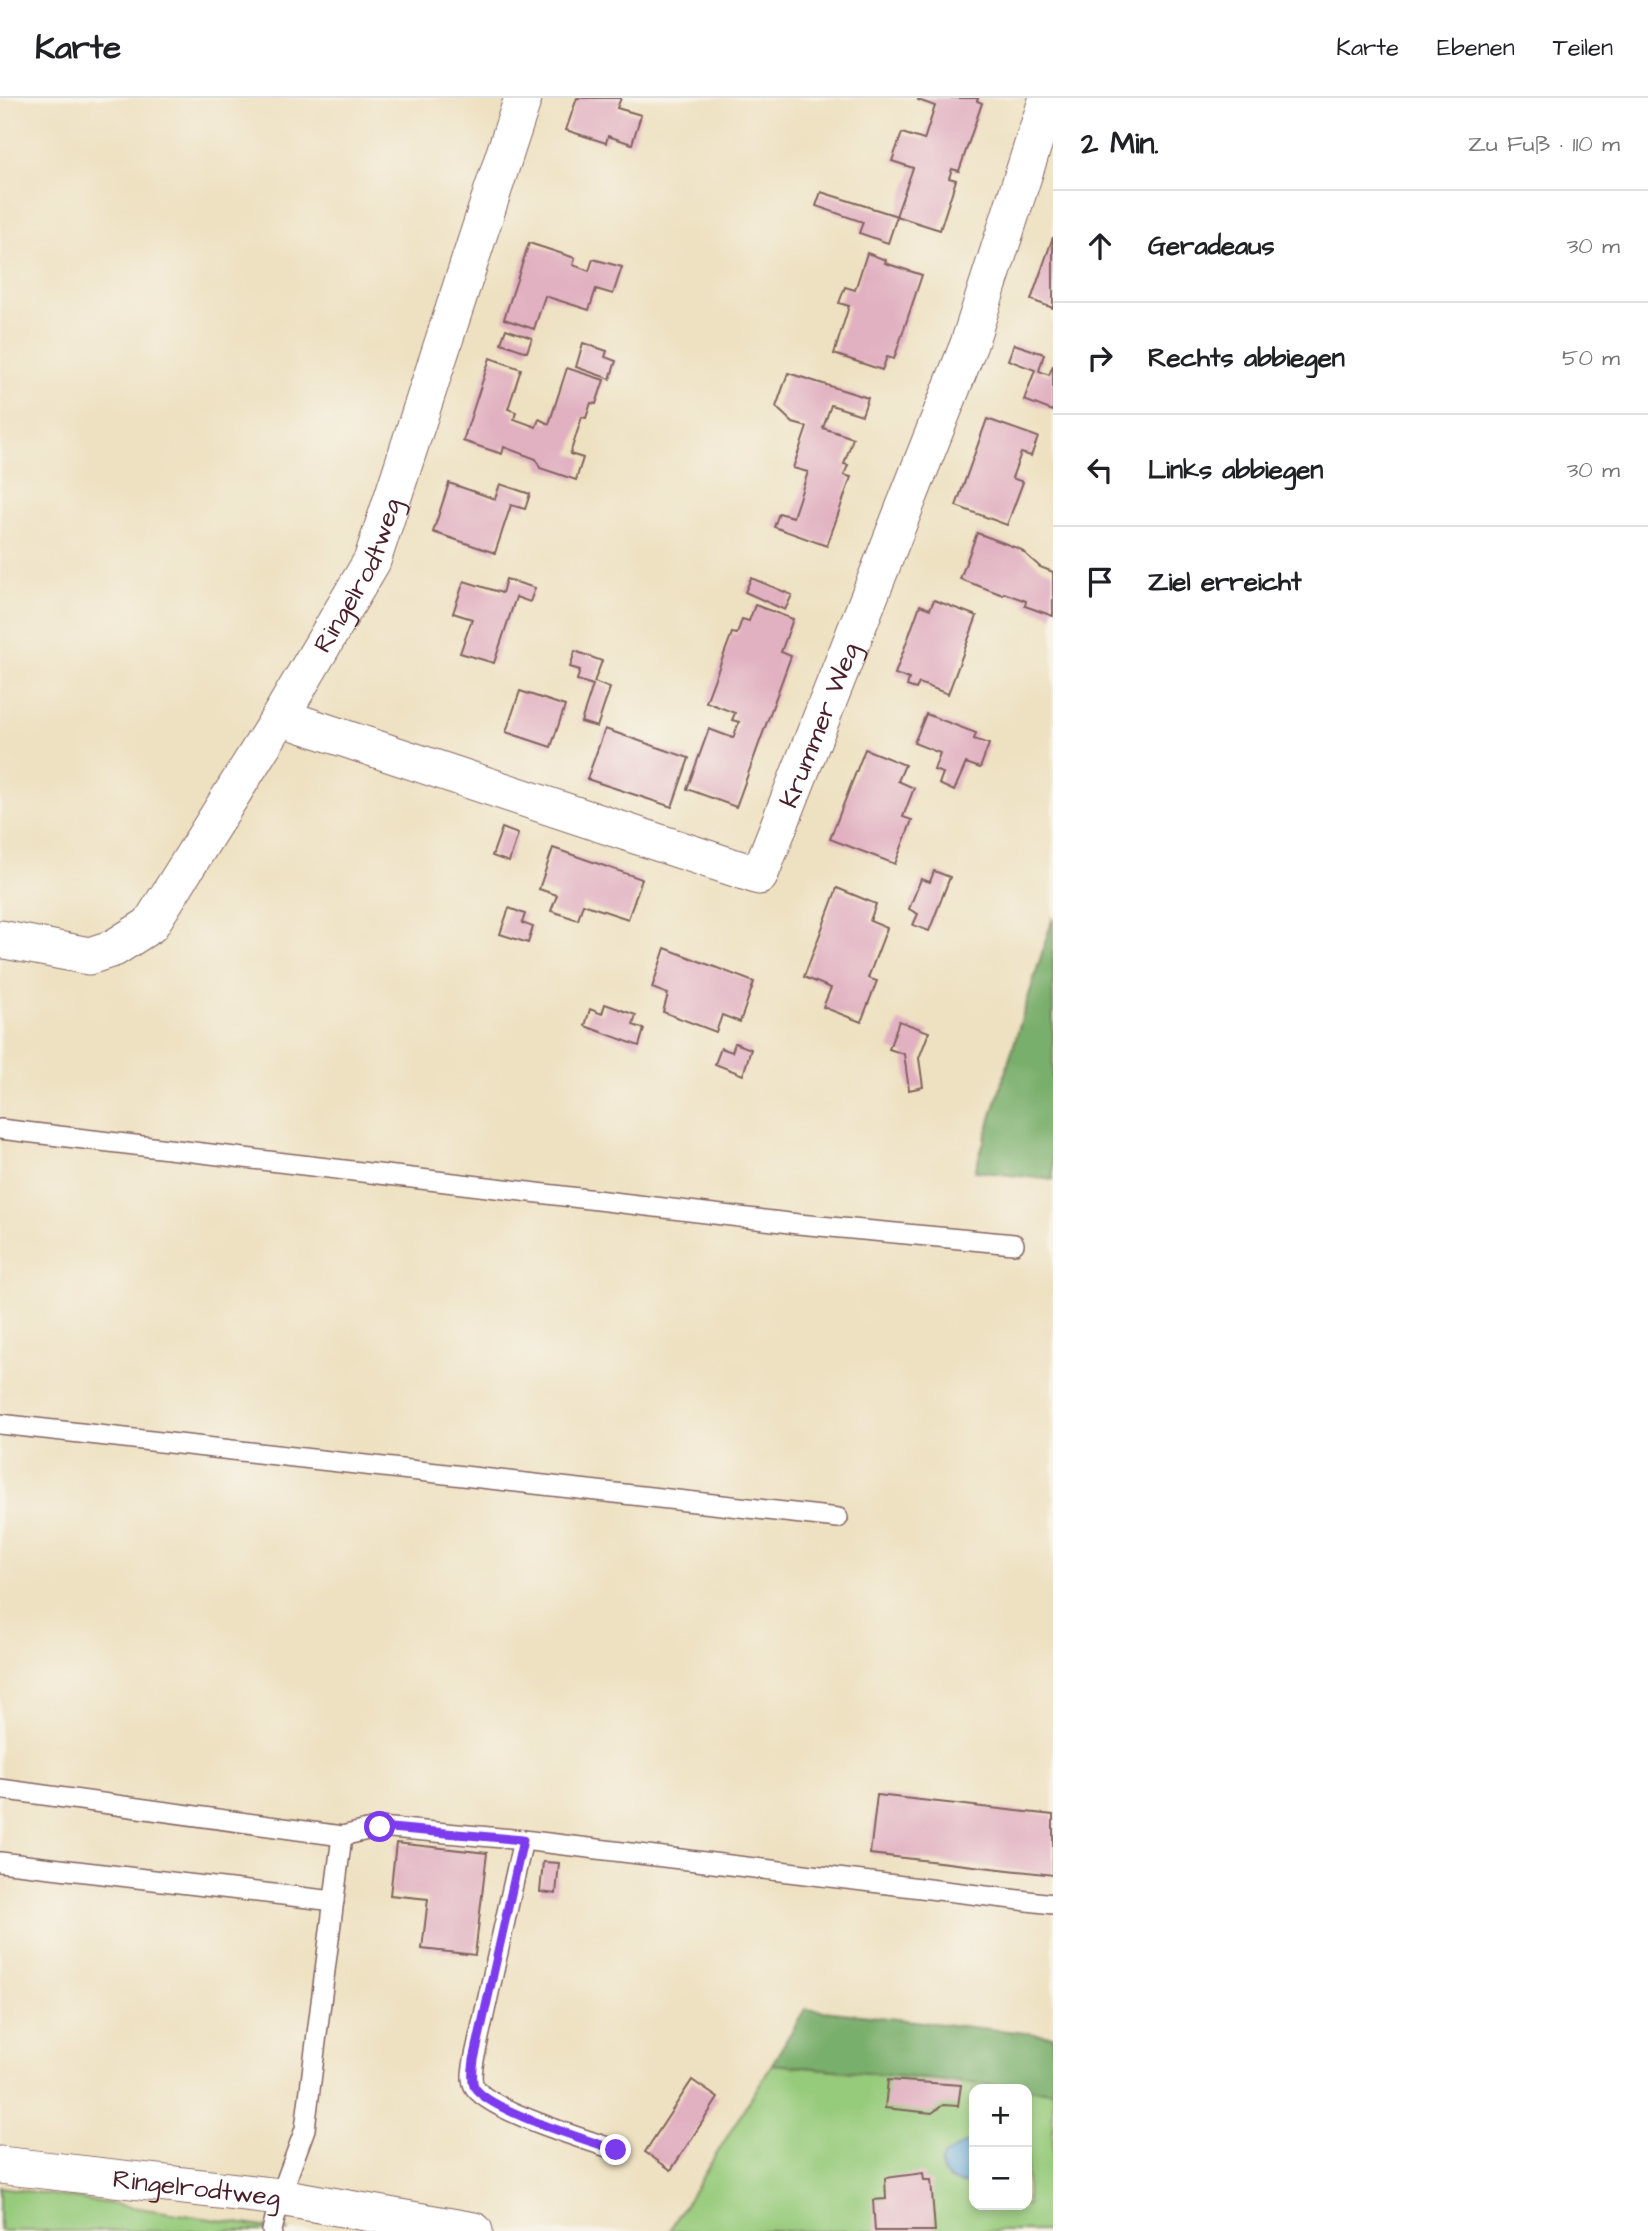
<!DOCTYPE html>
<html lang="de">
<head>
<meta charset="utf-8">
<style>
  :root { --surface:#fff; --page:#f2f2f2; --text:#202124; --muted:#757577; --line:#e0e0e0 }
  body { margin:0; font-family:"Architects Daughter",sans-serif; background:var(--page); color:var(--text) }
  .controls { position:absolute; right:21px; bottom:21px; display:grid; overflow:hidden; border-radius:14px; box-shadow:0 4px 10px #0003 }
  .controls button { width:63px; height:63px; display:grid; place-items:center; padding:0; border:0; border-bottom:2px solid var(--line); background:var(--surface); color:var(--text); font:35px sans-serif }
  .stop { position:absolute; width:21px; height:21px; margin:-16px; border:5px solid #7c3aed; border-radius:50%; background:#fff }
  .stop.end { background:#7c3aed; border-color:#fff; box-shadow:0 2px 7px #0008 }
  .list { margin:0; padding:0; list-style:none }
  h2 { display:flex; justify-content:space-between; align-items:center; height:91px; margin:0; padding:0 28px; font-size:30px }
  h2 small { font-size:23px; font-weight:400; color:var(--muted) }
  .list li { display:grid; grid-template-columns:46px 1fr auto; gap:21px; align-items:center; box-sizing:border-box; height:112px; padding:0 28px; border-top:2px solid var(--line) }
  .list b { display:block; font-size:26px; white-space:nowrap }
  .list em { font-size:23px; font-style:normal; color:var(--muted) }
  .icon { flex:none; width:38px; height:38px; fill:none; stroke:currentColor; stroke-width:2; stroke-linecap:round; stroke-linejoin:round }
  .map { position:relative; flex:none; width:1053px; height:2133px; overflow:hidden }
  header { display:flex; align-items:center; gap:42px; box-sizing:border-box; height:98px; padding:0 35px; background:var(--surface); border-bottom:2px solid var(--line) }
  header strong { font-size:33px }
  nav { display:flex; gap:38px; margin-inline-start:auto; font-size:24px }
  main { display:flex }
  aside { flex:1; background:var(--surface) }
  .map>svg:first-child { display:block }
  .green { fill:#97cb7c; stroke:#707554; stroke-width:2; fill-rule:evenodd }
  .forest { fill:#79af6c; stroke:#62674c; stroke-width:2 }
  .water { fill:#63a9d9; stroke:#566482; stroke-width:2 }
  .building { fill:#e1b0c1 }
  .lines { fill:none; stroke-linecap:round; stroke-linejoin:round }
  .service-casing { stroke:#836360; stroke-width:22 }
  .minor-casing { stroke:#836360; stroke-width:39 }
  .service { stroke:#fff; stroke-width:19 }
  .minor { stroke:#fff; stroke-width:37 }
  .route { stroke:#7c3aed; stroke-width:9 }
  .labels { text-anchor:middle; stroke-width:5; stroke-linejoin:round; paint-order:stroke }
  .street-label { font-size:26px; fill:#4a1f2b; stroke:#f7f3e8 }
</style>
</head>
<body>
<header>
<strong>Karte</strong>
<nav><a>Karte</a><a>Ebenen</a><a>Teilen</a></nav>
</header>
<main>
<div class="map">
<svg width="1053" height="2133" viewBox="0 0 1053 2133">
  <rect width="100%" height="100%" fill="#f7f3e8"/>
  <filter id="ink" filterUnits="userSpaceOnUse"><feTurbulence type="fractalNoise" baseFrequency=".0143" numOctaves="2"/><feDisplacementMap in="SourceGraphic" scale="14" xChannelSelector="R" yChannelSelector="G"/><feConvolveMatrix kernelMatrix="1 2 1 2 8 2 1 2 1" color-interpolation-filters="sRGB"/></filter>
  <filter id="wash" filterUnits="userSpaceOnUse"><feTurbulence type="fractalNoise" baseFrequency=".00686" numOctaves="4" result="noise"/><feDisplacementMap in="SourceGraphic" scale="28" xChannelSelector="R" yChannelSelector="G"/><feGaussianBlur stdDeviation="1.57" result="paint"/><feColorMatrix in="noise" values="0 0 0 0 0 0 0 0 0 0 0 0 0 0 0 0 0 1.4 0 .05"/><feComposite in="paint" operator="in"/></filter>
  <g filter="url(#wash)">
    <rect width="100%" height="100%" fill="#eee1c1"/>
    <g class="green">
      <path d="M772 1966 1053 1993V2133H669ZM974 1991H1027V2107H974Z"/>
      <path d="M0 2089 290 2133H0Z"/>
    </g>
    <g class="forest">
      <path d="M1053 819V1082L975 1073Z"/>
      <path d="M805 1911 1053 1938V1993L772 1966Z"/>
    </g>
    <path class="water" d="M974 2040V2086C962 2087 944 2084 941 2069 940 2066 941 2061 944 2058 948 2054 968 2044 974 2040Z"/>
    <g id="blocks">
      <g class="building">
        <path d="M577 0H621L617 10 641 17 632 46 608 38 606 45 566 32Z"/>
        <path d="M919 0H978L977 3 982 5 959 73 952 71 949 80 956 82 940 132 896 118 913 70 892 63 902 35 924 42 935 8 918 2Z"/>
        <path d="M821 94 897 118 888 145 859 135 863 124 816 108Z"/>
        <path d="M1053 139V210L1031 202Z"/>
        <path d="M529 145 575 160 573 167 589 173 593 161 622 169 613 196 596 191 589 212 545 198 534 231 504 221Z"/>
        <path d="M867 155 886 162 885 165 922 177 894 261 887 259 882 272 834 256 849 208 839 205 845 189 855 192Z"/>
        <path d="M506 231 532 240 527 254 501 245Z"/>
        <path d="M583 245 607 253 605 259 616 263 610 281 576 269Z"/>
        <path d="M1014 246 1044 256 1039 273 1049 277 1053 267V313L1024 302 1035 272 1008 262Z"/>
        <path d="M490 260 521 271 508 311 516 314 514 321 536 329 539 321 549 326 567 270 604 282 596 306 591 305 586 320 582 319 570 356 583 360 576 382 540 370 536 361 504 349 502 356 463 343Z"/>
        <path d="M788 275 868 300 862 317 831 307 823 330 853 340 844 366 848 367 844 377 851 379 827 448 774 429 779 415 793 419 808 374 793 370 807 329 793 325 776 309Z"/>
        <path d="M987 321 1038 339 1031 358 1021 355 1012 380 1023 384 1007 427 956 408Z"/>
        <path d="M449 385 495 401 500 386 530 396 525 411 511 407 495 455 433 434Z"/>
        <path d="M977 435 1020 451 1040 469 1053 474V518L1025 508 1026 503 1004 495 1003 497 960 481Z"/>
        <path d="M751 480 792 497 785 512 745 494Z"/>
        <path d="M506 481 535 490 530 504 516 499 494 565 460 555 472 521 453 515 464 483 502 495Z"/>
        <path d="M934 502 977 518 948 596 919 585 916 591 907 588 909 581 895 576 920 507 930 511Z"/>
        <path d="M755 507 793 521 781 554 791 558 736 709 687 691 709 631 733 640 739 624 732 622 735 615 706 604 732 535 737 536 742 521 749 523Z"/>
        <path d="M575 553 602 563 594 584 610 590 597 629 581 624 593 587 577 582 580 572 570 569Z"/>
        <path d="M520 593 565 608 551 649 506 634Z"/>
        <path d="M926 616 976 635 974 641 989 646 980 670 966 665 954 693 939 686 943 675 934 672 940 655 914 645Z"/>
        <path d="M605 631 689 660 672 709 587 681Z"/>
        <path d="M865 651 905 667 898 683 914 690 903 719 912 722 895 766 830 741Z"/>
        <path d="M502 730 518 736 509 764 492 758Z"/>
        <path d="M553 750 642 781 628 821 583 806 578 822 551 813 557 797 539 791Z"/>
        <path d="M934 773 950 779 929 833 913 827 918 816 909 811 921 781 930 784Z"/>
        <path d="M837 790 876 806 870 823 887 830 868 880 877 883 861 924 823 909 831 890 804 879Z"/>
        <path d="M509 810 525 816 522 825 533 829 528 845 500 836Z"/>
        <path d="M665 850 754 884 740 924 722 917 716 934 663 914 668 896 652 890Z"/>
        <path d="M605 906 636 917 633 927 644 931 639 948 585 928 590 911 602 916Z"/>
        <path d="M899 923 929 934 919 960 923 989 909 992 904 956 889 951Z"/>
        <path d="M735 945 751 951 743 977 715 966 721 950 732 954Z"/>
        <path d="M877 1697 1053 1717V1777L870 1756Z"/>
        <path d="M396 1745 487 1755 475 1857 422 1851 428 1801 390 1797Z"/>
        <path d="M543 1764 559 1765 556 1796 540 1794Z"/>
        <path d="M692 1982 718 2000 671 2072 645 2054Z"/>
        <path d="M888 1982 961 1987 958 2008 943 2007 932 2015 885 2010Z"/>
        <path d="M923 2075 924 2082H931L935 2133H875L873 2102 886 2101 885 2080Z"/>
      </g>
    </g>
  </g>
  <g filter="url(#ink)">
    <use href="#blocks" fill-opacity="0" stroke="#836360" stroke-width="2"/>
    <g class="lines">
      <g class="service-casing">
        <g id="service">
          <path d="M0 1031 798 1126 1014 1146"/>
          <path d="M0 1326 838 1420"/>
          <path d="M0 1691 342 1738 380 1729 523 1742 1053 1806"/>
          <path d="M523 1742 474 1962C473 1970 470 1980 474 1988 486 2012 588 2042 616 2052"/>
          <path d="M0 1764 334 1803"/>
          <path d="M272 2133 280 2099 305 2031 342 1738"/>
        </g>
      </g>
      <g class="minor-casing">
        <g id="minor">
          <path id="s1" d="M280 619 759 778 969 246 1048 0"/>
          <path id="s2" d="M0 841 89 858 114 850 150 827 280 619 372 463 523 0"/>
          <path id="s3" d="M0 2067 280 2099 474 2133"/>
        </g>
      </g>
      <use href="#service" class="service"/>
      <use href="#minor" class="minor"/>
    </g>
  </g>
  <g class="lines" filter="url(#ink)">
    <path class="route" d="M380 1729 523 1742 474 1962C473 1970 471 1980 474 1988 486 2012 588 2042 616 2052"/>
  </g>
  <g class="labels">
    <g class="street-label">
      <text dy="9" stroke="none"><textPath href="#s2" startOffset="567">Ringelrodtweg</textPath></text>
      <text dy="9" stroke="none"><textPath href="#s1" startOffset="667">Krummer Weg</textPath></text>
      <text dy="9" stroke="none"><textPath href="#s3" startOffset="198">Ringelrodtweg</textPath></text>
    </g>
  </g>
</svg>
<div class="controls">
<button>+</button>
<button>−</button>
</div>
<div class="stop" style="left:380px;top:1729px"></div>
<div class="stop end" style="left:616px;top:2052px"></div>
</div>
<aside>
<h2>2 Min.<small>Zu Fuß · 110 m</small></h2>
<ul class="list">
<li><svg class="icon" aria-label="ahead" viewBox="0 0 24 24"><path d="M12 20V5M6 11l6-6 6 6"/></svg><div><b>Geradeaus</b></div><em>30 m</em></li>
<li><svg class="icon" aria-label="right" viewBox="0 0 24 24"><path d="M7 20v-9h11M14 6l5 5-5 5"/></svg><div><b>Rechts abbiegen</b></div><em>50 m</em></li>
<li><svg class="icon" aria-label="left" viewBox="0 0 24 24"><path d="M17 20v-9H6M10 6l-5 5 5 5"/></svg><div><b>Links abbiegen</b></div><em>30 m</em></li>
<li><svg class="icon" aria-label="arrive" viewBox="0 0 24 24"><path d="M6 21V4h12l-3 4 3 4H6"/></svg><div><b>Ziel erreicht</b></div></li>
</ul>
</aside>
</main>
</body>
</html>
